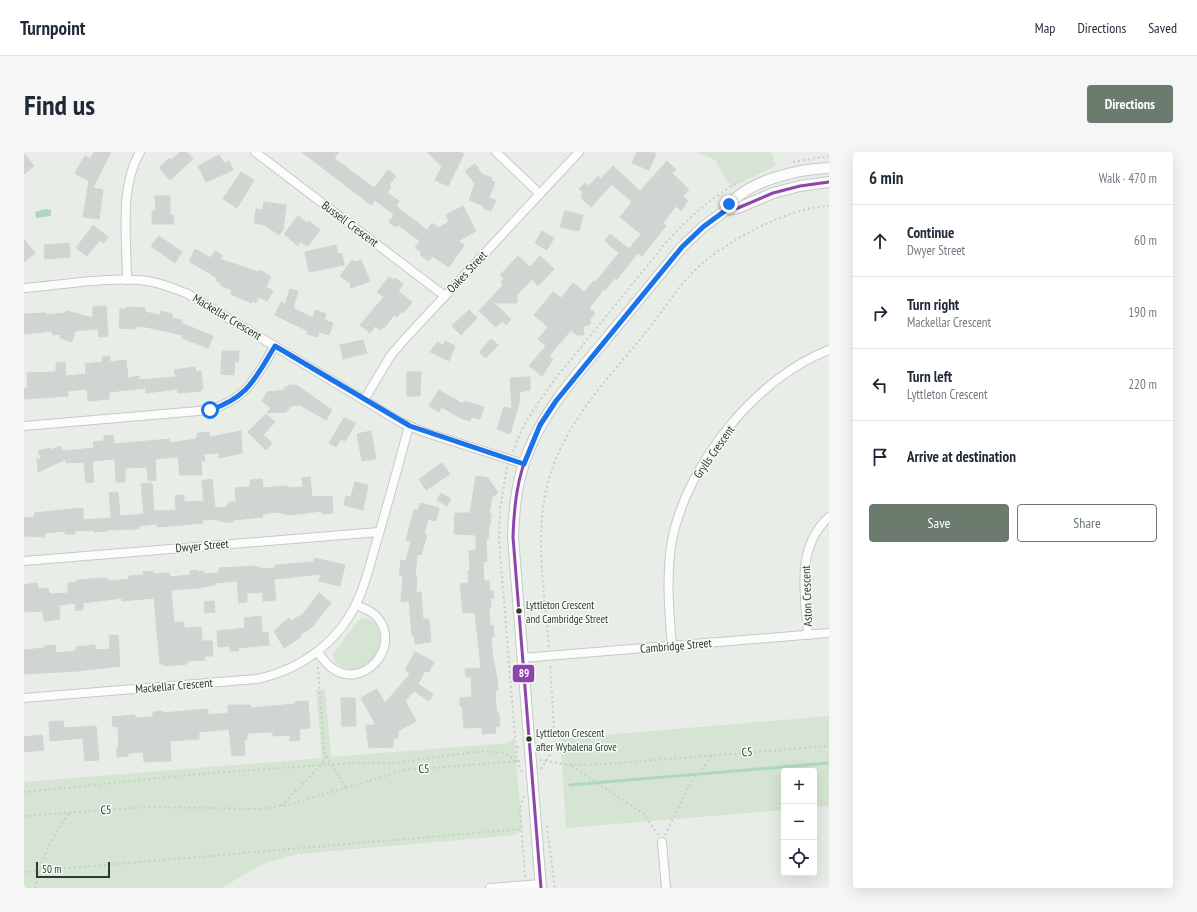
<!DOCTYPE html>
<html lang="en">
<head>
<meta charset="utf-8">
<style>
  :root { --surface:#fff; --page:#f6f6f7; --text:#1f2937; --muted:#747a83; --line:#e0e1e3; --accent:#6b7b6e }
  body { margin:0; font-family:"PT Sans Narrow",sans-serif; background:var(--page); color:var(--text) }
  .controls { position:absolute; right:12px; bottom:12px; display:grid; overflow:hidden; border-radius:4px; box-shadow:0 4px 16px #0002 }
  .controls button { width:36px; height:36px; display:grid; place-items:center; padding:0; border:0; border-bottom:1px solid var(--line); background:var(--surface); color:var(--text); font:20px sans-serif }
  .scale { position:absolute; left:12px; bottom:10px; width:74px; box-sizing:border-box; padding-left:4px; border:2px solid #273e2c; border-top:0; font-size:11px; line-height:14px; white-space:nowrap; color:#273e2c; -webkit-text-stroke:3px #f7faf7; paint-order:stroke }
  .stop { position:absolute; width:12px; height:12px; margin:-9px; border:3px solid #1a73e8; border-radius:50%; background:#fff }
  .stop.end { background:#1a73e8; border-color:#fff; box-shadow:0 1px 4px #0008 }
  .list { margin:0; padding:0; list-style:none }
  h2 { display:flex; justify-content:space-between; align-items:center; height:52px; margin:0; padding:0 16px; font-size:17px }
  h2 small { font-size:13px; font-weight:400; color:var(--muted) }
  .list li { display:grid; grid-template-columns:26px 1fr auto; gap:12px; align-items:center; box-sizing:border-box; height:72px; padding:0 16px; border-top:1px solid var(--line) }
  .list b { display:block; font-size:15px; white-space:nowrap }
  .list p { margin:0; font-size:13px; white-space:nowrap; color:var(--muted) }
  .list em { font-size:13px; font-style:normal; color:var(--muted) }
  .actions { display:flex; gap:8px; padding:12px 16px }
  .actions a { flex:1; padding:9px 0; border:1px solid var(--accent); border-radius:4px; text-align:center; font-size:14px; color:var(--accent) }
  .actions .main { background:var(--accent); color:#fff }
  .icon { flex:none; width:22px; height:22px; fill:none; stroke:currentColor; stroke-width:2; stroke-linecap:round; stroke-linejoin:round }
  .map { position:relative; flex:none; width:805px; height:736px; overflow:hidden; border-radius:4px }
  header { display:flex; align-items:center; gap:24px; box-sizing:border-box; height:56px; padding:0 20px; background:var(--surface); border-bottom:1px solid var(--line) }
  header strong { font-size:19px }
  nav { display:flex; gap:22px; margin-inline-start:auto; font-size:14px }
  .intro { display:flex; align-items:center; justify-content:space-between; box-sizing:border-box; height:96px; padding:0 24px }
  h1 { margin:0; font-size:28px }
  .button { padding:10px 18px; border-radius:4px; background:var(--accent); color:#fff; font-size:14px; font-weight:700 }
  main { display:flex; gap:24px; padding:0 24px }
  aside { flex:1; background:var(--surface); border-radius:4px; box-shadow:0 4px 16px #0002 }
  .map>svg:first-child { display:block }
  .green { fill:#d6e4d3 }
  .water { fill:#aed6c7 }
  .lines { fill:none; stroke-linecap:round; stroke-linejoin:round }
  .stream { stroke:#aed6c7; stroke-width:3 }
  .building { fill:#d1d5d1; stroke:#d1d5d1 }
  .minor-casing { stroke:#c5cac5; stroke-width:10 }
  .tertiary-casing { stroke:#c5cac5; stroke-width:12 }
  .path { stroke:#c7cec8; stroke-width:2; stroke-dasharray:2 3; stroke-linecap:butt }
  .minor { stroke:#fcfcfc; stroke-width:8 }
  .tertiary { stroke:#fcfcfc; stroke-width:10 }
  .bus-1-casing { stroke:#f7faf7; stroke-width:6 }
  .bus-1 { stroke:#8e44ad; stroke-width:3 }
  .route { stroke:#1a73e8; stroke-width:5 }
  .bus-dot { fill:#273e2c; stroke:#f7faf7; stroke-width:1.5 }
  .labels { text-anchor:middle; stroke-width:3; stroke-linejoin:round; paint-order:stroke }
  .bus-label { font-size:11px; fill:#273e2c; stroke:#f7faf7; text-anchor:start }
  .street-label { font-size:12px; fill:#273e2c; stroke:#f7faf7 }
  .line-badge { stroke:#f7faf7; stroke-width:1.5 }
  .badge-label { font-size:11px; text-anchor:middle; font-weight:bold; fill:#fff }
</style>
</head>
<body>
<header>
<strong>Turnpoint</strong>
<nav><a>Map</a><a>Directions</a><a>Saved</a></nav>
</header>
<div class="intro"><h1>Find us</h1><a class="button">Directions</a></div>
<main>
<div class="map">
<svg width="805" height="736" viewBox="0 0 805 736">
  <rect width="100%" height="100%" fill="#e8ede8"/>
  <g class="green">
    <path d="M673 0H747L752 14 707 35 691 8Z"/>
    <path d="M340 466C375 470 349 541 311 510L309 502 334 469Z"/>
    <path d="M301 537 307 605 484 591 490 586 498 677 492 683 275 702 245 710 231 716 198 736H0V630L298 606 292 538Z"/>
    <path d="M805 564V654L790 655V619H760V658L542 676 536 582 543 586Z"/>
  </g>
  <path class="water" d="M22 57 27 58V64L12 66 11 60Z"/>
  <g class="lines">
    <path class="stream" d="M546 633 805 611"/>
  </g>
  <g class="building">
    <path d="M70 0H87L69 36 79 38 75 67 59 65 65 29 51 21 61 4 66 7Z"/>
    <path d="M156 0H163L169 7 146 28 135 16 145 6 147 8Z"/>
    <path d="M278 0H315L310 6 350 36 364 18 372 24 365 33 367 35 363 41 375 49 372 54 403 78 408 71 414 76 425 70 422 63 439 54 452 79 434 89 440 93 425 115 408 104 405 109 396 103 398 100 391 96 396 89 374 73 372 75 365 70 370 63 351 48 347 53Z"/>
    <path d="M403 0H435L440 2 424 34 411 28 418 14Z"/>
    <path d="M613 0H627L632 2 625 18 608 11Z"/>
    <path d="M0 1 10 14 0 22Z"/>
    <path d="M195 3 200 11 205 9 209 18 182 30 174 14Z"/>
    <path d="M643 9 652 18 648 21 665 38 659 44 664 49 661 52 662 53 657 59 652 54 639 71 642 74 618 104 614 101 593 127 591 126 581 138 580 137 565 156 571 161 566 167 567 171 565 173 559 174 560 183H553L547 178 525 204 529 207 518 224 505 214 522 194 514 187 524 175 510 163 529 140 537 146 549 131 560 140 570 129 571 130 578 122 595 101 581 89 586 82 605 97 617 82 596 65 608 50 588 32 567 55 557 46 559 40 555 37 561 31 565 34 574 24 577 27 589 14 616 39Z"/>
    <path d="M451 12 458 22 468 26 467 29 471 30 465 46 472 48 467 59 459 56 460 54 445 48 451 32 441 19Z"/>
    <path d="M217 20 230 28 213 56 199 47Z"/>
    <path d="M131 44H146V63H149L150 72H128V59H132Z"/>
    <path d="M240 50 262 53 259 78 255 83 241 73 230 71 232 57 239 58Z"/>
    <path d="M541 59 559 63 555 79 536 75Z"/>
    <path d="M274 64 283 71 285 69 296 78 284 94 276 90 274 94 260 82Z"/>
    <path d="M69 73 84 85 80 91 76 88 63 104 52 96Z"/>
    <path d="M518 79 530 86 523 98 511 91Z"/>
    <path d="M135 84 158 100 151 111 127 94Z"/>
    <path d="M0 87 11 101 0 110Z"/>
    <path d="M45 91 46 105 21 107 20 93Z"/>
    <path d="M312 93 314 102 318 101 320 113 285 120 281 100Z"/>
    <path d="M171 97 187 106 191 99 198 103 196 107 235 120 236 118 247 125 242 135 249 139 243 149 235 145 232 151 228 149 227 151 207 142 208 138 196 133 197 131 192 129 193 126 165 109Z"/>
    <path d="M494 104 506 115 516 104 530 117 514 134 508 127 493 143V151H470L487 167 482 173 478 169 472 175 455 159 479 133 477 130 480 126 476 123Z"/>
    <path d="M328 108 330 110 337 108 346 129 327 136 326 131 316 124Z"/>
    <path d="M365 125 369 128 371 126 379 132 374 139 388 150 380 160H377L373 165 370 163 361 175 360 174 356 178 351 174 346 181 336 173 360 145 353 140Z"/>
    <path d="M266 137 274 139 269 156 289 166 291 158 302 162 300 168 309 171 305 183 295 180 294 185 283 182 284 179 251 163 257 150 261 152Z"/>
    <path d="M82 154 84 184 75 185 74 177 51 179 48 190 36 186 37 182 29 183 28 179 0 182V162L22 161V163L42 161 43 159 69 166V155Z"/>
    <path d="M102 155 121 156V160L136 163 137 159 148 162V166L158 168 157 171 189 184 184 196 158 186 159 183 122 175 111 174V177L95 176 96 157H102Z"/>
    <path d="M445 158 453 166 437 183 428 174Z"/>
    <path d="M467 187 474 193 462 206 455 200Z"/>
    <path d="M339 188 343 201 319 207 316 193Z"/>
    <path d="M421 189 431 194 425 209 406 200 413 190 419 193Z"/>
    <path d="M198 199H215L214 210 211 209 210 223 197 222Z"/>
    <path d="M86 204V210L102 208 104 226 115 224V228L152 225 150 218 171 215 172 220 177 219 179 237H177V239L154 241 153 237 122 241V236L85 240V247L64 249 63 237 44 239V244L0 247V236H4L3 221 32 220V211L41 210 42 224 62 222 61 212 78 210V205Z"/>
    <path d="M383 220H397L396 244H383Z"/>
    <path d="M506 225V238L495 240 496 248 486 282 473 277 480 255 488 257 486 226Z"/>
    <path d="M265 233H272L308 258 302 268 276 253 267 254 262 260 243 261 247 256 238 249 243 240 261 238V235H265Z"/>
    <path d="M415 238 439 252 440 249 460 255 456 267 447 265 446 269 437 266 417 255 415 260 405 254Z"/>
    <path d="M242 262 251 270 239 283 248 291 242 298 224 280Z"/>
    <path d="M320 266 332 271 321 289 317 287 312 295 305 291Z"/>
    <path d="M217 279 218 301 195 306V301L180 302 181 309H177L178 323H156L154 305 131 307 132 328 124 329 123 315 101 316V330H92L91 307 68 309 70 330 62 331 60 310 42 311V307L14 320 13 307 18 308 14 299 26 296 27 298 36 294 39 299 70 296 69 290 80 289V284L89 283 90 292 146 287V291L172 287 174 281 185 280 186 285Z"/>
    <path d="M347 279 352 307 338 309 333 282Z"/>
    <path d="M418 311 426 322 402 338 395 327Z"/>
    <path d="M452 324 464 326 474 341 468 345 465 362H467L466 374H465L464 387H462L463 409 459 410 460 429H465L466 439H469L470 446H466L467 455H465L466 474 469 473 470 485H467L469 507 473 526 474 538H471L472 554 473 561H475L476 574 471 575 472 581 458 582V575L440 576 438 554H436V546L448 545 447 525H442L441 517 457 516 451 460 439 461 436 432 445 431 444 419H446L445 399 452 398V383L430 382 431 361H446Z"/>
    <path d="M286 325 288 345 308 344 309 361 298 362V359L265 363 253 360 238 362 239 365 209 368V370H200L199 369H194V367L178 368 179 371 158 373 133 375V372L114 374 115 376 110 377 83 378V379L70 380V378L51 379V382H41V379L21 381V385L0 384V366L11 365 10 361 59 356V368L87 366 85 341 94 340 96 364 120 362 117 332 128 331 130 359 152 358 151 344 160 343V350L180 349 178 329 188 327 191 356 203 355 205 350H212L211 336 226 335V328L238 327 239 336 264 334V336L279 335 278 326Z"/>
    <path d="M331 330 344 333 339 358 320 353 322 344 327 345Z"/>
    <path d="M417 341 427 347 423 354 413 348Z"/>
    <path d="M396 351 415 356 412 369 404 367 400 382 403 383 397 403 393 402 391 425H393L392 440H397L399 467H405L407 490 391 492 390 483H388L385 449 377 450 379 423H375L377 408 382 409 387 389 382 388 390 358 394 359Z"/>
    <path d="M290 406 321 413 316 434 295 429 297 422 250 427 252 448 239 449V440L223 441V450L215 451 213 429 190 431 191 433 174 436 147 438 150 471 160 470V476L177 475 178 489H188L189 504H181V508L163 509V512L141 514 140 512H136L130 446 98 449V446L59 451V458L52 459 51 451 35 453 36 467 20 469 19 459 0 460V433L5 432 13 431 14 437 24 436 25 441 27 442 44 441V431L53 430 52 428 82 426 85 429 105 427V424L120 423 119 420 129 419V422L145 421 146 425 166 423V419L173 418 174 420 179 419V422L195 421V416L230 414V415H236V417L251 416V413L290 410Z"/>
    <path d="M295 441 307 451 288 475 276 483 277 485 260 496 250 479 265 466 267 469 279 462Z"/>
    <path d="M190 449 191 460 181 461 180 450Z"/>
    <path d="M237 464 238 481 244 480 245 493 214 496 215 499H206V494L194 495 193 479 221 476 220 466Z"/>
    <path d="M94 483 96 514 54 519 0 522V498L20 496V494L31 493 32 501 52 499V495L71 493V498L86 497 85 484Z"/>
    <path d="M391 500 410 510 405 520 401 519 394 532 409 542 405 549 390 539 381 549 392 569 374 579V586H369V595L345 596 342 573H352L337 546 353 537 361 551 386 522 381 518Z"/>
    <path d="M317 546H331L332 574H318Z"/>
    <path d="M284 549 286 576 275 577 276 588 266 589V583L249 584V580L223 581V588H220L221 603 208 604 205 577 175 580V587L146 589 147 609 120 610 119 600 104 601V604L93 605V595H95L94 574 89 575 88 565 111 563V566L129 565V560L138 559 139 561 184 557V563L204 561V553H226V556L271 552V550Z"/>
    <path d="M39 569 40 576 72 574 75 608 61 609 59 586 26 589 25 570Z"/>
    <path d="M18 583 20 598 0 600V585Z"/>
  </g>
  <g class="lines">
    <g class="minor-casing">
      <g id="minor">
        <path d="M231 0 421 144"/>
        <path d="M472 0 516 42"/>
        <path d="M103 128C103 88 95 35 116 0"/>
        <path d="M0 136C37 133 87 124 123 129 138 131 151 137 164 142L378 271 400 280 500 312"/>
        <path d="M340 248 367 203 379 189 555 0"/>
        <path d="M0 274 186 258C225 245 231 226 251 194"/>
        <path d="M0 409 355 380"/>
        <path d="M784 483C781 442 771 396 805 365"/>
        <path d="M648 494C645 459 642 423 648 388 663 312 733 225 805 198"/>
        <path d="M294 500C298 506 302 512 308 516 338 539 379 495 353 465 348 459 339 456 332 453"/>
        <path d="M498 506 805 481"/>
        <path d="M0 546 233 527C279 517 318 488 336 443 344 424 348 404 354 385 365 348 375 311 385 274"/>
        <path d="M638 690 642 736"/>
        <path d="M466 736 517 732"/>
      </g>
    </g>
    <g class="tertiary-casing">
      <g id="tertiary">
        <path d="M702 58C719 29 774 17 805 16"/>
        <path d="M517 736 489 385C490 355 493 326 505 298 521 258 549 227 577 193 604 161 631 128 658 95L679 75 702 58 714 56 749 41 776 34 805 30"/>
      </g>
    </g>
    <g class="path">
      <path d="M769 10 805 4"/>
      <path d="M489 300 498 277 508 260 531 227 641 92C662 68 686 46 715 30"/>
      <path d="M483 315 476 357 475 388 493 609 498 620"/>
      <path d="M525 495C521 443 511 390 522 339 535 276 583 228 622 180 638 160 653 136 671 118 698 91 767 54 805 54"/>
      <path d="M294 515 300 600 322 636"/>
      <path d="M492 601 495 592"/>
      <path d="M516 608 547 613 582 612 805 594"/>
      <path d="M548 614 620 662 634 683"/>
      <path d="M517 617 531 595 526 511"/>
      <path d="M0 640 176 622 326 611H370L458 599 480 601 492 609"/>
      <path d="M500 644 496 657 501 725"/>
      <path d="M257 654 297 613 302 605"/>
      <path d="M0 664 126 655 238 657 267 652 381 618 497 609"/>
      <path d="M523 674 531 736"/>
      <path d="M641 683 666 632 689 603"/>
      <path d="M0 720 498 677"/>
      <path d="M11 736C17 707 28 683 46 660"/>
    </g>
    <use href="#minor" class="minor"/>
    <use href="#tertiary" class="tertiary"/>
    <g class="bus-1-casing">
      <path id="bus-1" d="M517 736 489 385C490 355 493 326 505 298 521 258 549 227 577 193 604 161 631 128 658 95L679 75 702 58 714 56 749 41 776 34 805 30"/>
    </g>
    <use href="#bus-1" class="bus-1"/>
  </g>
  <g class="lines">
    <path class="route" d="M186 258C225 245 231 226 251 194L386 274 500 312 516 273 532 249 658 95 679 75 702 58 705 52"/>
  </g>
  <g class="bus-dot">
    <circle cx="495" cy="459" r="3.5"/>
    <circle cx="505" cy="587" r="3.5"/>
  </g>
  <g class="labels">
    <g class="bus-label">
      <text x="502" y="457">Lyttleton Crescent<tspan x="502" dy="14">and Cambridge Street</tspan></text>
      <text x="512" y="585">Lyttleton Crescent<tspan x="512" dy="14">after Wybalena Grove</tspan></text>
    </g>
    <g class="street-label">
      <text transform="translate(326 72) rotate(37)" y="4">Bussell Crescent</text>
      <text transform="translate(443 120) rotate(-47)" y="4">Oakes Street</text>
      <text transform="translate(203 165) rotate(31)" y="4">Mackellar Crescent</text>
      <text transform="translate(690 300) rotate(-55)" y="4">Grylls Crescent</text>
      <text transform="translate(178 394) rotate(-5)" y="4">Dwyer Street</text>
      <text transform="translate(783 444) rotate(-92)" y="4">Aston Crescent</text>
      <text transform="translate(652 494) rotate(-5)" y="4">Cambridge Street</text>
      <text transform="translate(150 534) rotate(-5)" y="4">Mackellar Crescent</text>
      <text transform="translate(723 600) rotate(-5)" y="4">C5</text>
      <text transform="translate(400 617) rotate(-4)" y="4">C5</text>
      <text transform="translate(82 658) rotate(-3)" y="4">C5</text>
    </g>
  </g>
  <rect class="line-badge" x="488" y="512" width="23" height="19" rx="4" fill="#8e44ad"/>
  <g class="badge-label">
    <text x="500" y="525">89</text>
  </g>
</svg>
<div class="controls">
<button>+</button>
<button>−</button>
<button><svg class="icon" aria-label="locate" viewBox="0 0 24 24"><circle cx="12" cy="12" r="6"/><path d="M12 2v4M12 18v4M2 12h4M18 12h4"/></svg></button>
</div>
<div class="scale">50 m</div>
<div class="stop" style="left:186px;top:258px"></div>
<div class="stop end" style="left:705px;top:52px"></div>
</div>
<aside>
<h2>6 min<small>Walk · 470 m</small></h2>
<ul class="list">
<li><svg class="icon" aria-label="ahead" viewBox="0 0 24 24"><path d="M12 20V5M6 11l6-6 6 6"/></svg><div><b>Continue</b><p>Dwyer Street</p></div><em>60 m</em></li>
<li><svg class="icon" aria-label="right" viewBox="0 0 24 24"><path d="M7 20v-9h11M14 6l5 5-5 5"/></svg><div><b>Turn right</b><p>Mackellar Crescent</p></div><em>190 m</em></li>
<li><svg class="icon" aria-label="left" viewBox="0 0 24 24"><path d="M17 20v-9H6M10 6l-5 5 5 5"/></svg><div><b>Turn left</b><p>Lyttleton Crescent</p></div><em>220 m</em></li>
<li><svg class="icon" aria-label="arrive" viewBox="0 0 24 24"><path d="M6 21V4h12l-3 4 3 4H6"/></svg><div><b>Arrive at destination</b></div></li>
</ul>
<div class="actions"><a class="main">Save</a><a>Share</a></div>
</aside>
</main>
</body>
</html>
